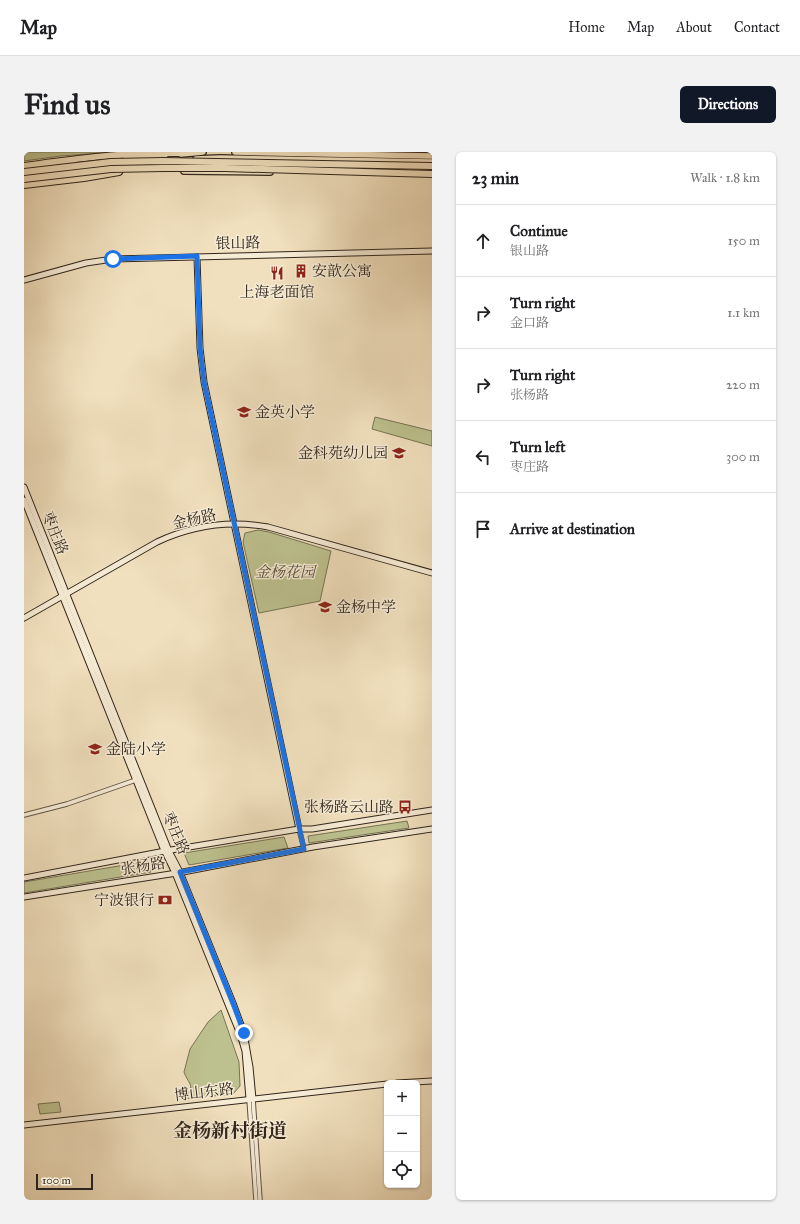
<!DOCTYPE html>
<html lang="en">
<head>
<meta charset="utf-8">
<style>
  :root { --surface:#fff; --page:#f2f2f2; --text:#202124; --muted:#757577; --line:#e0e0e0; --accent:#111827 }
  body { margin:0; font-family:"IM FELL Great Primer","Noto Serif SC",serif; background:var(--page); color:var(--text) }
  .controls { position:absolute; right:12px; bottom:12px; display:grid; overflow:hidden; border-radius:6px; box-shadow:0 1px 3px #0004 }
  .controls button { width:36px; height:36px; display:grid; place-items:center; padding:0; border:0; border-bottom:1px solid var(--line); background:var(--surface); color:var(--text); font:20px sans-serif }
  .scale { position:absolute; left:12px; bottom:10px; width:57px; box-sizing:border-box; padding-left:4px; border:2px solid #30261b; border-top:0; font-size:11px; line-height:14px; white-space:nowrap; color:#30261b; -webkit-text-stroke:3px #f6ebd5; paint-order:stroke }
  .stop { position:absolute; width:12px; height:12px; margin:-9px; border:3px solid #1a73e8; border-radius:50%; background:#fff }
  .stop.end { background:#1a73e8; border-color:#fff; box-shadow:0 1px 4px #0008 }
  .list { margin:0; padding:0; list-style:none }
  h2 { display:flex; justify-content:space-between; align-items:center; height:52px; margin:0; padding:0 16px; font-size:17px }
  h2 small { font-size:13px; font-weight:400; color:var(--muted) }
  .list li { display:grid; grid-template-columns:26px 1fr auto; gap:12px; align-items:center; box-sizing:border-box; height:72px; padding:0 16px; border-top:1px solid var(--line) }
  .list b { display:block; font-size:15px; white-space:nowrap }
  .list p { margin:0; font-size:13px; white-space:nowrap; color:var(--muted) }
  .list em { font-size:13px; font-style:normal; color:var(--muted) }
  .icon { flex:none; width:22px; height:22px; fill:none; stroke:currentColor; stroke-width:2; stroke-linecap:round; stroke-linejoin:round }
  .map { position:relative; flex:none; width:408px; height:1048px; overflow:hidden; border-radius:6px }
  header { display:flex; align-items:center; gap:24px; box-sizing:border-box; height:56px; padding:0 20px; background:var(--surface); border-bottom:1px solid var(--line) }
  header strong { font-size:19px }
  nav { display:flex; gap:22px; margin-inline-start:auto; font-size:14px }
  .intro { display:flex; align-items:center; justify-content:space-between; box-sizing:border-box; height:96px; padding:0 24px }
  h1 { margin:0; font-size:28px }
  .button { padding:10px 18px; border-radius:6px; background:var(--accent); color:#fff; font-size:14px; font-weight:700 }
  main { display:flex; gap:24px; padding:0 24px }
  aside { flex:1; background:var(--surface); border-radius:6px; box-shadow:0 1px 3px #0004 }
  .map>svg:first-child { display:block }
  .green { fill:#bdc18f; stroke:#767455 }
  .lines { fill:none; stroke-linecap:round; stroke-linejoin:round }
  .street-casing { stroke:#605444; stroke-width:5.5 }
  .secondary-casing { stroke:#30261b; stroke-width:7 }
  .primary-casing { stroke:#30261b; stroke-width:8 }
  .highway-casing { stroke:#30261b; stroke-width:8 }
  .street { stroke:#f6ebd5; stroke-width:3.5 }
  .secondary { stroke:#f6ebd5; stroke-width:5 }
  .primary { stroke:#f1e0be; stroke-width:5.5 }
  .highway { stroke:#f1e0be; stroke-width:6 }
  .highway-bridge-casing { stroke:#30261b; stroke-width:8; stroke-linecap:butt }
  .highway-bridge { stroke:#f1e0be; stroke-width:6 }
  .route { stroke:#1a73e8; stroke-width:5 }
  .labels { text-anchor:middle; stroke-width:3; stroke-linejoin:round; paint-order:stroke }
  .street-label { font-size:15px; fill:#30261b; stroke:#f6ebd5 }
  .poi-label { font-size:15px; fill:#30261b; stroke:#f6ebd5; text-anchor:start }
  .park-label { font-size:15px; font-style:italic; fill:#534d38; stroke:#f6ebd5 }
  .district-label { font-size:19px; font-weight:bold; fill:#30261b; stroke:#f6ebd5 }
</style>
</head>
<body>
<header>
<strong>Map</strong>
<nav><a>Home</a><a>Map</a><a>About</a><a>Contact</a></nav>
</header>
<div class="intro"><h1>Find us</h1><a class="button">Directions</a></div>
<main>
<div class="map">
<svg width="408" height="1048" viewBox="0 0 408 1048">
  <rect width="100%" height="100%" fill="#f1e0be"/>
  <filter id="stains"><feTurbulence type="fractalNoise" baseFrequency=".005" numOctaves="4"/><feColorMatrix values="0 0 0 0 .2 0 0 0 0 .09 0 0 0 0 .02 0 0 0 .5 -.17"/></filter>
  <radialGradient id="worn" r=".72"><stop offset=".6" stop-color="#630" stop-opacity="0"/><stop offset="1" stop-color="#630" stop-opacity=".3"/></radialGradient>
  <g class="green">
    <path d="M0 0H92L37 4 0 9Z"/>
    <path d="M351 265 408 279V294L348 277Z"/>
    <path d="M234 378 245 380 307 399 296 449 235 461 219 390 221 381Z"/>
    <path d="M383 669 385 676 285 691 284 684Z"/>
    <path d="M260 685 264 696 165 713 160 701Z"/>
    <path d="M124 709 127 720 0 741V730Z"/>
    <path d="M197 858 215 910 216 934 209 942 158 947C173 933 165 934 160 920L166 897 184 870Z"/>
    <path d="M35 950 37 960 16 962 14 952Z"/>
  </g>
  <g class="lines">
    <g class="street-casing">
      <g id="street">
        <path d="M0 663 43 652 109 629"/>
        <path d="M275 677 280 697"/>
        <path d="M225 947 232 1048"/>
        <path d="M229 947 236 1048"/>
      </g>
    </g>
    <g class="secondary-casing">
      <g id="secondary">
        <path d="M173 105 176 196 180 230 275 677"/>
        <path d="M0 128 62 111 89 107 408 99"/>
        <path d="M0 335 145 699 156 720 209 851 220 881 226 915 229 947"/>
        <path d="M0 348 139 696 151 721 216 882 221 899 225 947"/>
        <path d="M0 466 133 390C169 373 205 368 244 375L408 421"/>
        <path d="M0 726 141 699 275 677H288L408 658"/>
        <path d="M0 745 159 720 289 695 408 677"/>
        <path d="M373 931 408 929"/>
        <path d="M0 973 363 932"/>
      </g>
    </g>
    <g class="primary-casing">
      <g id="primary">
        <path d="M211 0 408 4"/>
        <path d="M157 2 179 0"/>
        <path d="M102 5 141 3"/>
        <path d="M172 7 196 6 408 10"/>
        <path d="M0 17 49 10"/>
        <path d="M160 19 246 20"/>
      </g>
    </g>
    <g class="highway-casing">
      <g id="highway">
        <path d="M0 14C55 6 105 0 161 1"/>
        <path d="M0 33 60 26 95 20"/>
      </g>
    </g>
    <use href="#street" class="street"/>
    <use href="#secondary" class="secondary"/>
    <use href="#primary" class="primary"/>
    <use href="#highway" class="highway"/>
    <g class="highway-bridge-casing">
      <g id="highway-bridge">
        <path d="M0 20 87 10 139 9 408 14"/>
        <path d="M0 27 87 17 139 16H201L408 22"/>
      </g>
    </g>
    <use href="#highway-bridge" class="highway-bridge"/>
  </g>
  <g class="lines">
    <path class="route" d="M89 107 173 104 176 196 180 230 280 697 156 720 209 851 220 881"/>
  </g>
  <defs>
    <g id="building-bare" transform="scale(1.08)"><path d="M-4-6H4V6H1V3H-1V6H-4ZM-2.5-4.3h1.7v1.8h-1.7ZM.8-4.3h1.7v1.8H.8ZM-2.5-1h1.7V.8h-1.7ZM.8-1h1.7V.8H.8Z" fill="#8f2418" stroke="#f6ebd5" stroke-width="2.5" paint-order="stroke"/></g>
    <g id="restaurant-bare" transform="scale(1.08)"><path d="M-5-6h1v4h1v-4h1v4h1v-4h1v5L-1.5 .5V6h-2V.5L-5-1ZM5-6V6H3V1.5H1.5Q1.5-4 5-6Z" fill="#8f2418" stroke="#f6ebd5" stroke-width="2.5" paint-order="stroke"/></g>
    <g id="school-bare" transform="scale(1.08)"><path d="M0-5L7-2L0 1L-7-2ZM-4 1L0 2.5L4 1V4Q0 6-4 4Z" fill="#8f2418" stroke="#f6ebd5" stroke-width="2.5" paint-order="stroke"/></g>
    <g id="bus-bare" transform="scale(1.08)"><path d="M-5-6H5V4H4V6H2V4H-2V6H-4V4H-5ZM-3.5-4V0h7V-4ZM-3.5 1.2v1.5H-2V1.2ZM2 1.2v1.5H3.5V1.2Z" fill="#8f2418" stroke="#f6ebd5" stroke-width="2.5" paint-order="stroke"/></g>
    <g id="bank-bare" transform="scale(1.08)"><path d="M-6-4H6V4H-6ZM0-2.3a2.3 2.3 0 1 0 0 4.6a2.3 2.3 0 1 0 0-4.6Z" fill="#8f2418" stroke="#f6ebd5" stroke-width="2.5" paint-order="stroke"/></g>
  </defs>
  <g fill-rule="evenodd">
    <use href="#building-bare" x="277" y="119"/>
    <use href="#restaurant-bare" x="253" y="121"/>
    <use href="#school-bare" x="220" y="260"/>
    <use href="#school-bare" x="375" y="301"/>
    <use href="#school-bare" x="301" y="455"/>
    <use href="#school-bare" x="71" y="597"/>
    <use href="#bus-bare" x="381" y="655"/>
    <use href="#bank-bare" x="141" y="748"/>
  </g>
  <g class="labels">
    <g class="street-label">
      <text transform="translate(214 91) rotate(-1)" y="5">银山路</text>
      <text transform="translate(170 367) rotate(-13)" y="5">金杨路</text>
      <text transform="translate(31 381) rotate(68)" y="5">枣庄路</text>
      <text transform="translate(152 681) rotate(67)" y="5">枣庄路</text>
      <text transform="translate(119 714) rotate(-9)" y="5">张杨路</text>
      <text transform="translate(180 940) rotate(-7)" y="5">博山东路</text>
    </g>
    <g class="poi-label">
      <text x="288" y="124">安歆公寓</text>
      <text x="253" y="145" text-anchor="middle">上海老面馆</text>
      <text x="231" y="265">金英小学</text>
      <text x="364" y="306" text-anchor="end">金科苑幼儿园</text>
      <text x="312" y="460">金杨中学</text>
      <text x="82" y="602">金陆小学</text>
      <text x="370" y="660" text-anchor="end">张杨路云山路</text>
      <text x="130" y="753" text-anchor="end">宁波银行</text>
    </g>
    <g class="park-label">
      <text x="261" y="425">金杨花园</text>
    </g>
    <g class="district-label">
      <text x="206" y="985">金杨新村街道</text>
    </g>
  </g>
  <rect width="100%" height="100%" filter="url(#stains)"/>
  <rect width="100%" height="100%" fill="url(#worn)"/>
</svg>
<div class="controls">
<button>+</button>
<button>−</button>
<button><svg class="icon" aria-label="locate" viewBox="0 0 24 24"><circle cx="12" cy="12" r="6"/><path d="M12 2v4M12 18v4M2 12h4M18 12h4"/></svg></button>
</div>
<div class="scale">100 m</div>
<div class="stop" style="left:89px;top:107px"></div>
<div class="stop end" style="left:220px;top:881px"></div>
</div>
<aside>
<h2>23 min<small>Walk · 1.8 km</small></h2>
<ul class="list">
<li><svg class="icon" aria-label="ahead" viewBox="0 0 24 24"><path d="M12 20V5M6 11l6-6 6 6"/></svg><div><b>Continue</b><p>银山路</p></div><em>150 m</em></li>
<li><svg class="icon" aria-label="right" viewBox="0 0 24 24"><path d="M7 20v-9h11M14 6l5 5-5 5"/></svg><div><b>Turn right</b><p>金口路</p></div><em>1.1 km</em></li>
<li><svg class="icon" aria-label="right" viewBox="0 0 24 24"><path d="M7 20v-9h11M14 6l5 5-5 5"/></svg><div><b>Turn right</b><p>张杨路</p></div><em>220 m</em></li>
<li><svg class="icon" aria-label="left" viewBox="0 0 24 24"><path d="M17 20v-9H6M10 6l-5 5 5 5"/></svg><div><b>Turn left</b><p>枣庄路</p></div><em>300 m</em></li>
<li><svg class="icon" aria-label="arrive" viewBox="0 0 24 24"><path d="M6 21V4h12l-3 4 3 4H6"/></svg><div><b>Arrive at destination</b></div></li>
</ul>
</aside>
</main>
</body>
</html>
